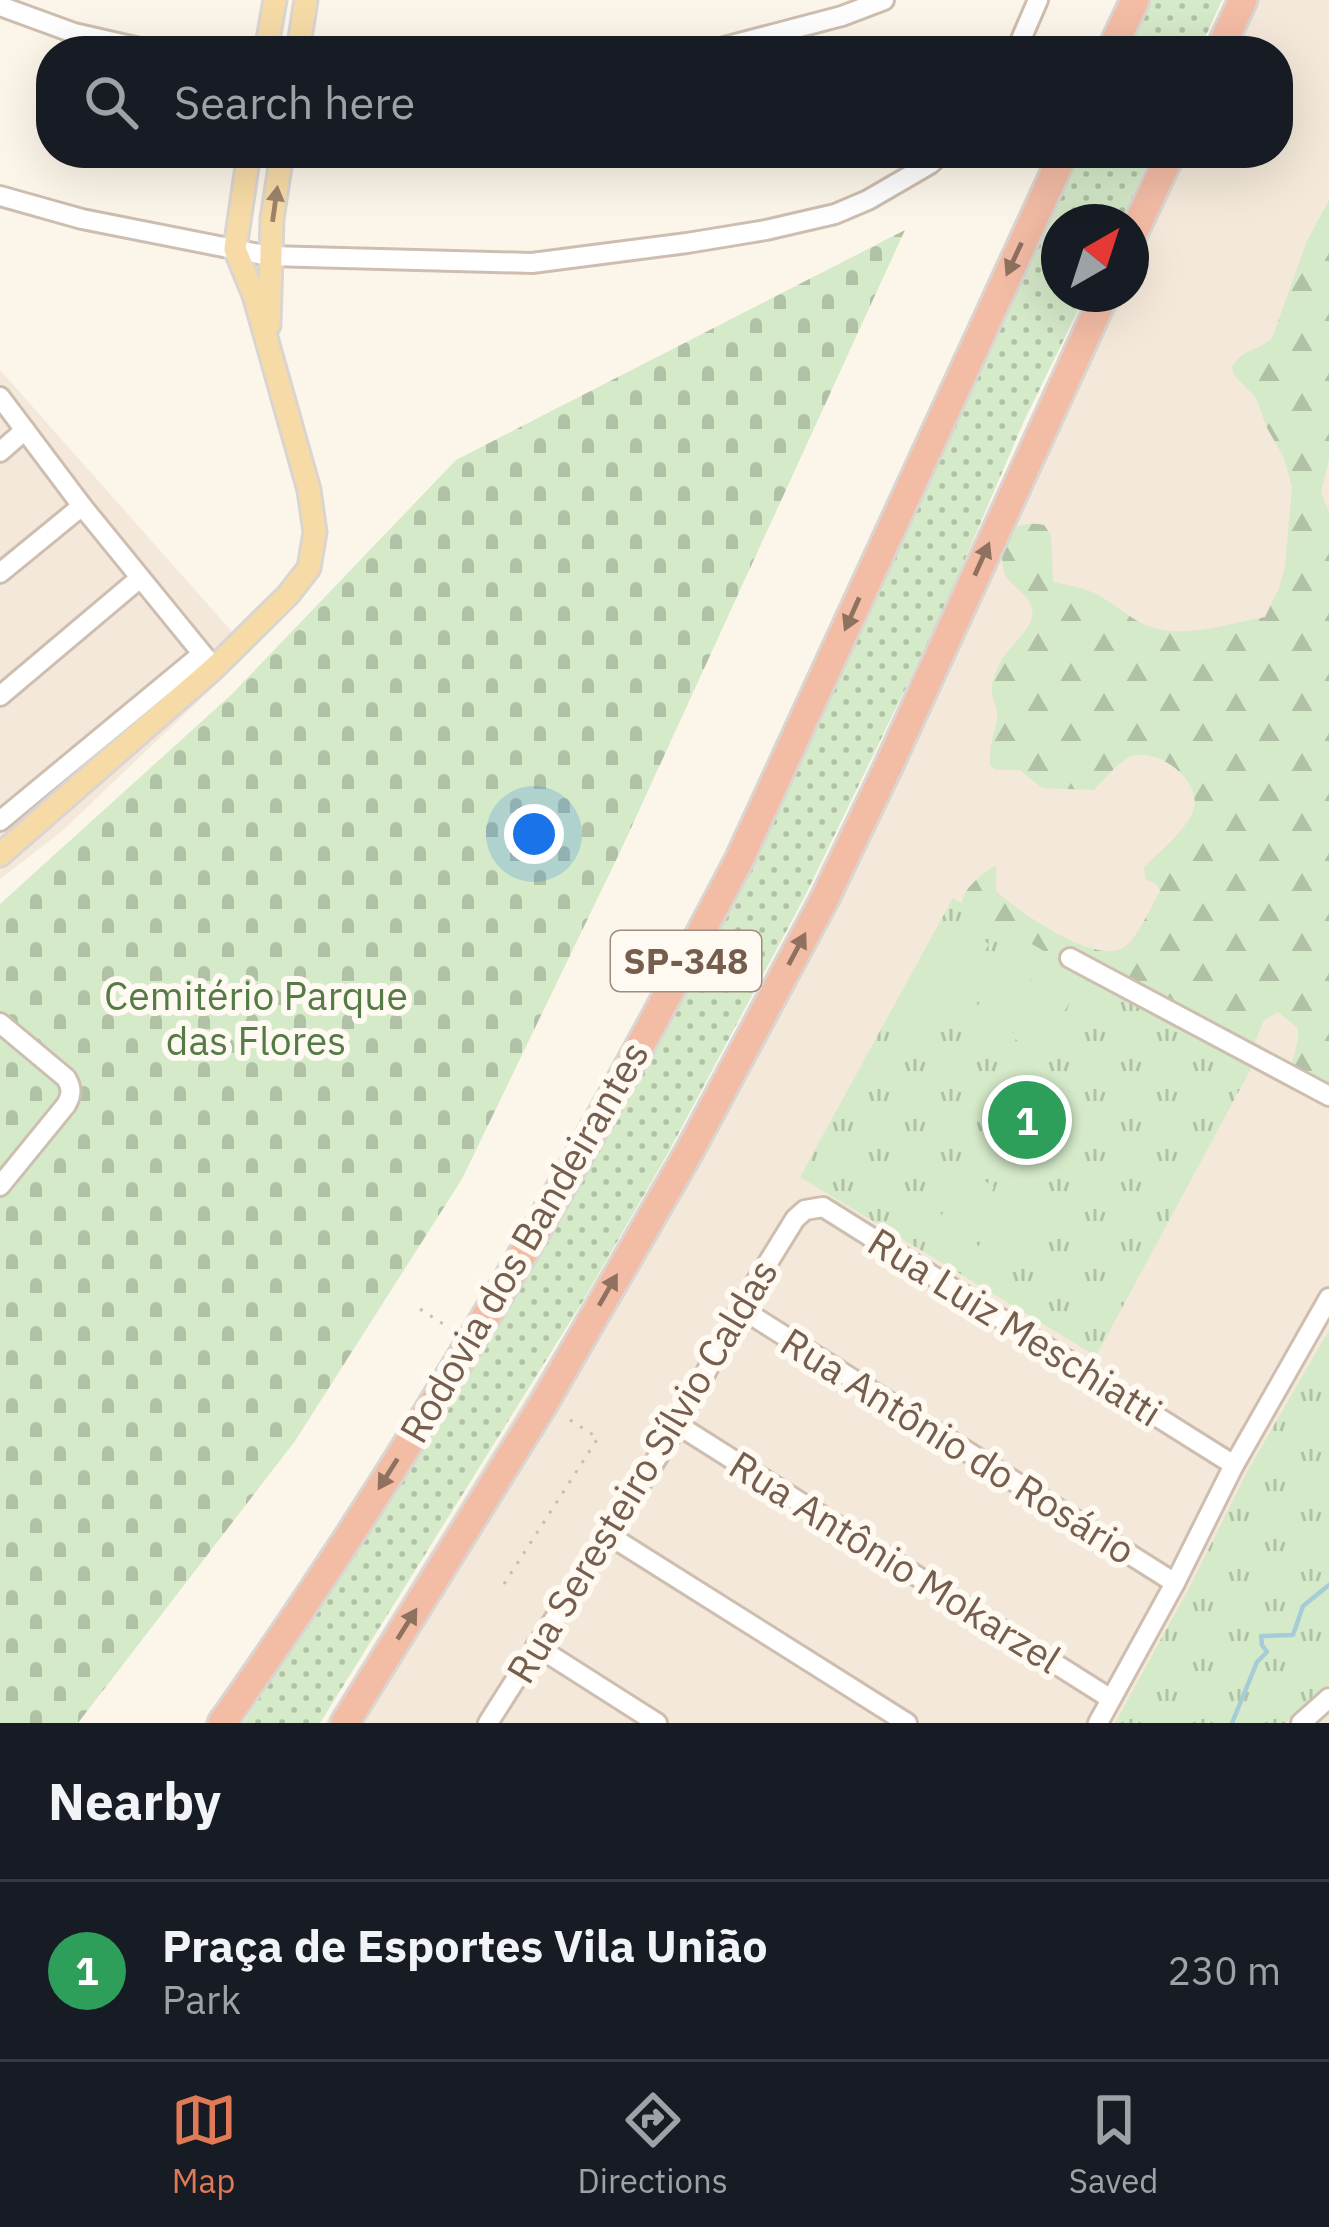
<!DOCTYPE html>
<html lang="en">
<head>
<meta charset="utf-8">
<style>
  :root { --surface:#171b24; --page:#242831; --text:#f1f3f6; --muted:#9ea1a6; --line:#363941; --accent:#df7956 }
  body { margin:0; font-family:"IBM Plex Sans",sans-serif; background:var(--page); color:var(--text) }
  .compass { position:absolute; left:1041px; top:204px; width:108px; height:108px; border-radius:50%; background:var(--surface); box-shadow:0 12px 48px #0002; rotate:39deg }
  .you { position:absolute; left:534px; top:834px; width:42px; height:42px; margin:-30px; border:9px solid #fff; border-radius:50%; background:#1a73e8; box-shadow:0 0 0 18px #1a73e833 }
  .badge { display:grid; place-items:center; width:78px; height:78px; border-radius:50%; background:var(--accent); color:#fff; font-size:39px; font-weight:700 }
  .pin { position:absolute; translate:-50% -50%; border:6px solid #fff; box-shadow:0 3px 12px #0006 }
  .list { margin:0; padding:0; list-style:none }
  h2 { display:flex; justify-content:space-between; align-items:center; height:156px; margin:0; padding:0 48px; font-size:51px }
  h2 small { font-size:39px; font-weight:400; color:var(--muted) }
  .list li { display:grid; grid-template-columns:78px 1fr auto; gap:36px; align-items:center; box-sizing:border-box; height:180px; padding:0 48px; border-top:3px solid var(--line) }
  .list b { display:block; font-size:45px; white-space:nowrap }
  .list p { margin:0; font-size:39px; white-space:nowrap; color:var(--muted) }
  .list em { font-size:39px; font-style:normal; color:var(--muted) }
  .icon { flex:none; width:66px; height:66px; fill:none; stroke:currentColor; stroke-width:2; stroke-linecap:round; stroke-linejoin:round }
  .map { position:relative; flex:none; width:1329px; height:1723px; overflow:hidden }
  .search { position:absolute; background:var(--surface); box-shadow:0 12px 48px #0002; left:36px; right:36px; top:36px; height:132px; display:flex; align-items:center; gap:30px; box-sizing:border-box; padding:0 42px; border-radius:48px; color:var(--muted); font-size:45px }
  .sheet { height:336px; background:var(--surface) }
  nav { display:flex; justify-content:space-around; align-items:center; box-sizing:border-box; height:168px; border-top:3px solid var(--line); background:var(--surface); font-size:33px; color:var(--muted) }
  nav a { display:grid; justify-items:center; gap:6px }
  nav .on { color:var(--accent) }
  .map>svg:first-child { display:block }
  .residential { fill:#f3e8d9 }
  .grass { fill:url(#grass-dots) }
  .forest { fill:url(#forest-firs) }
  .cemetery { fill:url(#cemetery-stones) }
  .park { fill:url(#park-tufts) }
  .pitch { fill:#d5eac9 }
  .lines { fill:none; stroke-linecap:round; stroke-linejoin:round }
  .stream { stroke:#a6cdd7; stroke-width:4.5 }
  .minor-casing { stroke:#cebeb0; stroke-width:24 }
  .major-casing { stroke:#dbd5d1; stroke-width:27 }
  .highway-casing { stroke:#dbd5d1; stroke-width:33 }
  .path { stroke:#d6baa6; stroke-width:3; stroke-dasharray:3 9; stroke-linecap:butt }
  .minor { stroke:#fff; stroke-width:18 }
  .major { stroke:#f7dba7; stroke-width:21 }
  .highway { stroke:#f3bca5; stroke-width:27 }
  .oneway { fill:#9d8469 }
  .oneway2 { fill:#8f715f }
  .labels { text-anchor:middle; stroke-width:12; stroke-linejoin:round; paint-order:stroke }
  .shield { fill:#fef9f1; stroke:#9f8c7f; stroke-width:3 }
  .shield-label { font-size:36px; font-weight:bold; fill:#765e4e }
  .park-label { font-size:39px; fill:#547b46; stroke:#fef9f1 }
  .street-label { font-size:39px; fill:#765e4e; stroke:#fef9f1 }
</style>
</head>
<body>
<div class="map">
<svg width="1329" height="1723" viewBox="0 0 1329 1723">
  <defs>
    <pattern id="grass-dots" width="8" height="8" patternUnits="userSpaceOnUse" patternTransform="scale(3)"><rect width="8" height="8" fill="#d5eac9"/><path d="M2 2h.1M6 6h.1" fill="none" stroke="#b1c1a5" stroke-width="1.8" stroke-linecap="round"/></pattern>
    <pattern id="forest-firs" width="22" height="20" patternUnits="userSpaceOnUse" patternTransform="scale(3)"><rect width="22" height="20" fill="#d5eac9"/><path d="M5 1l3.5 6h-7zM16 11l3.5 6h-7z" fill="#b1c1a5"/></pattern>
    <pattern id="cemetery-stones" width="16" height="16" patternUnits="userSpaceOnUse" patternTransform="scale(3)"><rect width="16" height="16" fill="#d5eac9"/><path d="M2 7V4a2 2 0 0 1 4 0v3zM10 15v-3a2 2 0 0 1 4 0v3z" fill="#b1c1a5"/></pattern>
    <pattern id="park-tufts" width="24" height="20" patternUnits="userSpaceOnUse" patternTransform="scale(3)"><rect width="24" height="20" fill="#d5eac9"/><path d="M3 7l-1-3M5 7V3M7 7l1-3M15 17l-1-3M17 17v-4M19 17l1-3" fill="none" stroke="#b1c1a5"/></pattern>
  </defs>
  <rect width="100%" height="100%" fill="#fcf6ea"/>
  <g class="residential">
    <path d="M1243 0H1329V1723H325L762 1015 1105 294H1131V238L1171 153H1278V51H1219Z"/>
    <path d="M0 370 250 652 62 831 0 879Z"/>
  </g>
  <g class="grass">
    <path d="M1152 0H1222L1199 51H1128Z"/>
    <path d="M1082 153H1152L1121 222H1059V294H1086L1024 421 942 613 805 896 668 1153 583 1301 320 1723H243C343 1575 441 1423 532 1268 609 1137 679 1002 750 868Z"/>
  </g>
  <path class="forest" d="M1329 200V459L1321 492 1329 512V1097L1291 1073C1291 1057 1300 1043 1298 1028L1278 1012 1264 1020 1252 1049 1020 951 961 908C963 887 979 877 996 865V891C1017 911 1095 965 1123 948 1137 940 1151 906 1160 891L1157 885 1145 879 1144 867C1158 853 1190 827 1194 808 1201 779 1156 746 1130 757 1117 763 1104 780 1094 790L1042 788 1020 770H996L990 765C989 747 993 737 997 720 999 710 993 703 992 693 991 681 997 668 1003 658 1011 645 1025 635 1031 621 1039 598 1014 591 1005 575 1004 573 1002 560 1002 557 1000 530 1020 520 1044 525L1051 535 1053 582C1064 585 1078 586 1089 591 1112 600 1130 621 1154 628 1191 638 1229 623 1265 617L1279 588 1285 567 1292 487 1284 458 1267 428 1256 398 1234 375 1232 366C1244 348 1256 352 1272 338L1307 241Z"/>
  <path class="cemetery" d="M905 230 620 852 462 1179 295 1441 78 1723H0V904L232 694 456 460Z"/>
  <g class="park">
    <path d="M953 898 1073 968 1254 1063 1096 1356 800 1177Z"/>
    <path d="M1329 1330V1684L1285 1723H1115L1188 1590 1247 1472Z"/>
  </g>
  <g class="pitch">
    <path d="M949 920 989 944 938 1036 898 1015Z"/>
    <path d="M1007 954 1036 971 997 1034 970 1019Z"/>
    <path d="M1050 973 1078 989 1039 1053 1011 1037Z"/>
    <path d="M966 1169 994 1187 957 1255 929 1239Z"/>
    <path d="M1008 1193 1040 1213 999 1281 968 1265Z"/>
  </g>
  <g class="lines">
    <path class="stream" d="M1232 1723 1257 1662 1267 1652 1262 1645 1261 1636 1293 1635 1303 1606 1329 1585"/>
    <g class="minor-casing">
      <g id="minor">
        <path d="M0 6 74 33 153 51"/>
        <path d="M709 51 842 16 884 0"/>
        <path d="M1016 51 1038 0"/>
        <path d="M0 196 82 219 269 256 532 263 687 243 766 230 835 214 868 200 930 164 942 153"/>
        <path d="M0 397 82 506 214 668"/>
        <path d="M0 452 25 430"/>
        <path d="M0 573 82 506"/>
        <path d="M0 696 140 578"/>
        <path d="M0 821 202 654"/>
        <path d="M1070 958 1329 1096"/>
        <path d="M0 1023 66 1078C72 1088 72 1094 66 1105L0 1186"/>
        <path d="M740 1308 1175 1583"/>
        <path d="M678 1425 1111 1699"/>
        <path d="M607 1534 907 1723"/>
        <path d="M536 1646 657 1723"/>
        <path d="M488 1723 678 1425 740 1308 795 1219 805 1210 823 1207 1234 1465"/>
        <path d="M1098 1723 1175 1583 1234 1465 1329 1298"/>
        <path d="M1301 1723 1329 1698"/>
      </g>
    </g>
    <g class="major-casing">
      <g id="major">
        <path d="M266 51 275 0"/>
        <path d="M298 51 306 0"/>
        <path d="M269 325 272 219 282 153"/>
        <path d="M0 855 214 668 288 595 309 568 315 532 309 490 254 295 235 249 249 153"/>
      </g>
    </g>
    <g class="highway-casing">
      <g id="highway">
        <path d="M1111 51 1135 0"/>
        <path d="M1219 51 1243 0"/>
        <path d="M1131 238 1171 153"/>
        <path d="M222 1723C417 1449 585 1156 740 858L1064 153"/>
        <path d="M345 1723 544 1403 689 1152 824 900 889 765 1105 294"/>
      </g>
    </g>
    <g class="path">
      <path d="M420 1309 454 1331"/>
      <path d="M504 1584 598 1438 564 1416"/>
    </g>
    <use href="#minor" class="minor"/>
    <use href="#major" class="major"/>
    <use href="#highway" class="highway"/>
  </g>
  <defs><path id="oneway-solid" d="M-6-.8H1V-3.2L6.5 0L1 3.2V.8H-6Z" transform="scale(3)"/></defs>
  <use class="oneway" href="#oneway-solid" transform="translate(275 204) rotate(-82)"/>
  <g class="oneway2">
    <use href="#oneway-solid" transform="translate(1014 259) rotate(115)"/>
    <use href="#oneway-solid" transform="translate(982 559) rotate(-66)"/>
    <use href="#oneway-solid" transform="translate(852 614) rotate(114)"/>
    <use href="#oneway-solid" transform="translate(797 949) rotate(-62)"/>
    <use href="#oneway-solid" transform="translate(608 1290) rotate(-60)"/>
    <use href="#oneway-solid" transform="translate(388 1474) rotate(122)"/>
    <use href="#oneway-solid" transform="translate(407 1624) rotate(-58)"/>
  </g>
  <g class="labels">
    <rect class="shield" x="611" y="931" width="150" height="60" rx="9"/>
    <g class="shield-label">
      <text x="686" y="974">SP-348</text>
    </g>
    <g class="park-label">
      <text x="256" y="1010">Cemitério Parque<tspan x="256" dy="45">das Flores</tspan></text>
    </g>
    <g class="street-label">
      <text transform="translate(524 1242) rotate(-60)" y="14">Rodovia dos Bandeirantes</text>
      <text transform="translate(1015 1327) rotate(32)" y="14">Rua Luiz Meschiatti</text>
      <text transform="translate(958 1446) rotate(32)" y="14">Rua Antônio do Rosário</text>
      <text transform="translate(642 1471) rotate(-59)" y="14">Rua Seresteiro Sílvio Caldas</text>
      <text transform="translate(895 1562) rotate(32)" y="14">Rua Antônio Mokarzel</text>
    </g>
  </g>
</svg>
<svg class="compass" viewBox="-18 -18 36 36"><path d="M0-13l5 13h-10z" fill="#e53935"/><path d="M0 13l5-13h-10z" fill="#9ea1a6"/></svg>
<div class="you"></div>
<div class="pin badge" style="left:1027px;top:1120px;background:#2e9e5b">1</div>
<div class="search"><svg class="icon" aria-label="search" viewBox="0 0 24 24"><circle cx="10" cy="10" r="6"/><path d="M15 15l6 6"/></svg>Search here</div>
</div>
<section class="sheet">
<h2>Nearby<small></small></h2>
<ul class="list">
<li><span class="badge" style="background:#2e9e5b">1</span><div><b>Praça de Esportes Vila União</b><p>Park</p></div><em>230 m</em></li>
</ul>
</section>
<nav>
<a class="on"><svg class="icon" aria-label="map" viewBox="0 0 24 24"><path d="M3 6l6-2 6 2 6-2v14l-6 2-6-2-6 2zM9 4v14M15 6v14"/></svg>Map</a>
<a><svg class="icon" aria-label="directions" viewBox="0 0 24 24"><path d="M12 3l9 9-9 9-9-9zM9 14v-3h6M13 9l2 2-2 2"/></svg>Directions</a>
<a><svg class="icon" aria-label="saved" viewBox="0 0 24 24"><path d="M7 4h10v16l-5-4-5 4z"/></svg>Saved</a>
</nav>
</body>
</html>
